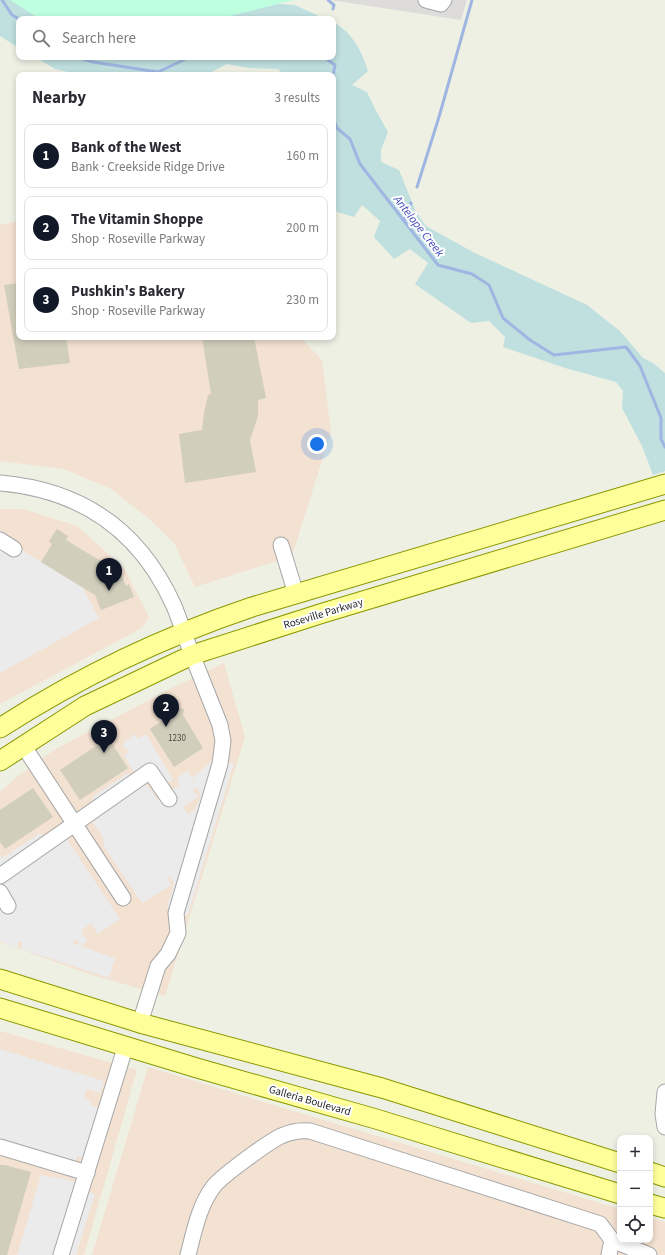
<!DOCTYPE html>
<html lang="en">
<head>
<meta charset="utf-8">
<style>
  :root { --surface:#fff; --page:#f2f2f3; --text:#2b2b33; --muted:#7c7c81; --line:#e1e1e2; --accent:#111827 }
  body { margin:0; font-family:"Source Sans 3",sans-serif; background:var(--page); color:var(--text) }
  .controls { position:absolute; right:12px; bottom:12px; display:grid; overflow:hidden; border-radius:8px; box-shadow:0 2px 6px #0003 }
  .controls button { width:36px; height:36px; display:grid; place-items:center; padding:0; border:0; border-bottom:1px solid var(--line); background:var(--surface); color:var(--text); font:20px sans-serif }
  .you { position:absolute; left:317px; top:444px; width:14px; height:14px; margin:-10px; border:3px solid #fff; border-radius:50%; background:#1a73e8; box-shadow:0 0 0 6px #1a73e833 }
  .badge { display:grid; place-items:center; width:26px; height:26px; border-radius:50%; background:var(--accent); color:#fff; font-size:13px; font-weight:700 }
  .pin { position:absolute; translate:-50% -33px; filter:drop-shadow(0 1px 2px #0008) }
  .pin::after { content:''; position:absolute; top:21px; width:14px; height:12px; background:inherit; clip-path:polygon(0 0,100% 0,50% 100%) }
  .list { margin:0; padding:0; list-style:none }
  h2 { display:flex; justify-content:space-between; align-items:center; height:52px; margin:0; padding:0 16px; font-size:17px }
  h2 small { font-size:13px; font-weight:400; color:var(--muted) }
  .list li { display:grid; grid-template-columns:26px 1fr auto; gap:12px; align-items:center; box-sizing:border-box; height:64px; margin:0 8px 8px; padding:0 8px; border:1px solid var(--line); border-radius:8px }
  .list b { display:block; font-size:15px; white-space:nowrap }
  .list p { margin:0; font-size:13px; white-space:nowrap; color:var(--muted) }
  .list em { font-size:13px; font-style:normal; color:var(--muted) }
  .icon { flex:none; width:22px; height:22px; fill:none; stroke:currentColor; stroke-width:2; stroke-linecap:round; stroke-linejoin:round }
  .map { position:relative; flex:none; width:665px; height:1255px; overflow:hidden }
  .search { position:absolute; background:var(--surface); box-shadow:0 2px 6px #0003; left:16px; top:16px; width:320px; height:44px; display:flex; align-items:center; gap:10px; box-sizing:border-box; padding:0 14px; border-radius:8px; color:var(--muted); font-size:15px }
  .panel { position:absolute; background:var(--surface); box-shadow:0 2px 6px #0003; left:16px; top:72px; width:320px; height:268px; border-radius:8px }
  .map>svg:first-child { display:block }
  .residential { fill:#dddcdb }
  .commercial { fill:#f3e1d1 }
  .wetland { fill:#bfe0df }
  .park { fill:#bdffdf }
  .parking { fill:#ebebeb; fill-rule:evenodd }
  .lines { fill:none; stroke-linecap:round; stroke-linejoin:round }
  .stream { stroke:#a0b6e2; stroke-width:3 }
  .building { fill:#d1cebc }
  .minor-casing { stroke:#a6a6a6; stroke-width:17 }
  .major-casing { stroke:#899900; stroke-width:21 }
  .minor { stroke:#fff; stroke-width:15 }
  .major { stroke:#ffff9a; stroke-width:19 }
  .labels { text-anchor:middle; stroke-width:4; stroke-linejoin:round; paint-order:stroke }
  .number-label { font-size:9px; fill:#4c4b46 }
  .street-label { font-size:11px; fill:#1f1f1f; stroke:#fff }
  .water-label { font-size:12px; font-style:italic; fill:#4149b8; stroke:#fff }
</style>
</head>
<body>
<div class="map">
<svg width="665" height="1255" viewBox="0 0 665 1255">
  <rect width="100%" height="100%" fill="#eff0e4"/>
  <path class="residential" d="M330 0H467L461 20Z"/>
  <g class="commercial">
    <path d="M19 221V337H300L322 360 331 432 292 556 195 587 174 543 147 517 111 489 64 469 0 461V225Z"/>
    <path d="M0 509H23L77 526 124 568 149 617 142 628 0 704Z"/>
    <path d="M224 663 245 737 165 996 89 974 0 942V792L17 777 54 750 172 688Z"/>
    <path d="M0 1031 137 1070 84 1255H0Z"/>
    <path d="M148 1067 620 1209V1240H650V1218L665 1222V1255H92Z"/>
  </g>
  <g class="wetland">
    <path d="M0 0H33L62 19H19V48L0 36Z"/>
    <path d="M266 3 295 5 325 19H212Z"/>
    <path d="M333 22C352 32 362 51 368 71L352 85 367 92 375 109 388 132 381 150V162L399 170 416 212 426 226 473 252 587 305 620 331 643 358 653 363 665 373V471L653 475 642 446 622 408 623 391 616 382 565 368 503 347 505 337 489 321 471 323 415 284 428 263 410 249 394 259 374 237 380 221 362 205 354 217 337 212 333 202V75H284L278 69 248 68 227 64 206 75H81L55 69 35 57H333Z"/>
  </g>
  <path class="park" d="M10 0H294L218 19H40Z"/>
  <g class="parking">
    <path d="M6 540 83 588 99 618 0 673V551Z"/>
    <path d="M135 734 138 739 146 734 173 780 160 787 142 768 134 772 124 755 130 751 122 746 126 740Z"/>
    <path d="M213 757 234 763 188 915 167 908 174 883 169 876 167 878 172 885 142 903 105 848 102 836 86 813 97 805 92 797 128 773 133 781 147 785 157 799 180 784 177 778 188 771 196 783 193 777 210 763ZM197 787 201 795 195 809 188 814 183 807 198 797 193 790Z"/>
    <path d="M60 829 120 919 98 934 91 924 81 930 87 941 80 946 76 939 72 943 115 958 109 978 21 949 23 942 19 941 17 948 0 941V855L2 858 40 833 46 839Z"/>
    <path d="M0 1049 104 1081 100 1093 87 1089 84 1098 91 1101 90 1105 100 1108 84 1159 77 1156 75 1162 0 1139Z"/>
    <path d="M41 1175 61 1178 77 1183 87 1192 95 1194 76 1255H17Z"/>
  </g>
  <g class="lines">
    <g class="stream">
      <path d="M2 0 12 15 19 19"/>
      <path d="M328 0 334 5 333 9"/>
      <path d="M76 57 93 62 158 72 190 57"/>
      <path d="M315 57 325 58 335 65 333 76"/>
      <path d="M333 118 337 128 350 139 360 164 438 265 472 274 489 285 503 318 530 340 554 355 626 347 640 366 661 418V439L665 447"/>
      <path d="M417 187 439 117 472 0"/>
      <path d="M404 221 411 203"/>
    </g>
  </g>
  <g class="building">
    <path d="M19 283V337H66L70 363 19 369 4 285Z"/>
    <path d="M202 337H254L266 398 258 400V416L250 440 256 472 185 483 179 434 202 430 204 413 208 395 211 394Z"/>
    <path d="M57 529 68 536 66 540 74 545 121 573 126 586 129 584 134 597 101 610 95 595 41 562 52 544 49 541Z"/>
    <path d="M175 707 184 709 183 715 203 748 174 767 150 729 175 712Z"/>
    <path d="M108 738 128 768 80 800 60 770Z"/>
    <path d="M33 788 53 817 5 849 0 842V810Z"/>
    <path d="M0 1165H5L31 1172 7 1255H0Z"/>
  </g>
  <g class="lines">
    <g class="minor-casing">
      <g id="minor">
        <path d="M426 0 441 4 444 0"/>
        <path d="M0 483C82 490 140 530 174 606 181 623 186 640 193 657 202 680 211 702 220 725L223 741 220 764 176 913 178 933 168 954 158 966 140 1023"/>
        <path d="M0 540 14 549"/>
        <path d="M281 545 296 594"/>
        <path d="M23 745 123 898"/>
        <path d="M0 876 150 771 169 799"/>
        <path d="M0 892 8 906"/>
        <path d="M665 1092 663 1114 665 1127"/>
        <path d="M0 1147 87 1173"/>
        <path d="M61 1255 126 1045"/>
        <path d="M188 1255C194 1232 199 1205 214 1186 223 1175 267 1143 281 1136 290 1132 300 1130 310 1131L600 1224 612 1240 649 1255"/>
        <path d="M609 1255 612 1240"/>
      </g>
    </g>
    <g class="major-casing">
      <g id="major">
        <path d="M0 728C79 677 163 637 252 607L665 484"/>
        <path d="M0 761 85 706 192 655 323 613 665 510"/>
        <path d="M0 979 140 1023 382 1088 620 1163"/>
        <path d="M0 1008 197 1068 376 1119 620 1194"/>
        <path d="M650 1172 665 1177"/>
        <path d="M650 1204 665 1208"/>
      </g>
    </g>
    <use href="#minor" class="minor"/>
    <use href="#major" class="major"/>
  </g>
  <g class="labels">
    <g class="number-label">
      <text x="177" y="741">1230</text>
    </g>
    <g class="street-label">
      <text transform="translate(323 613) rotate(-17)" y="4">Roseville Parkway</text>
      <text transform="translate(310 1100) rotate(16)" y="4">Galleria Boulevard</text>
    </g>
    <g class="water-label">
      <text transform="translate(419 226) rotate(52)" y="4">Antelope Creek</text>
    </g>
  </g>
</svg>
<div class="controls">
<button>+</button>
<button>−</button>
<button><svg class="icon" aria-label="locate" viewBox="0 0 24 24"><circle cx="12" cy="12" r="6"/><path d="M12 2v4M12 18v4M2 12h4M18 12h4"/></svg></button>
</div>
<div class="you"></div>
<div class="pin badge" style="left:109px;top:591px">1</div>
<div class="pin badge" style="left:166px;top:727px">2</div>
<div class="pin badge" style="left:104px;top:753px">3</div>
<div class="search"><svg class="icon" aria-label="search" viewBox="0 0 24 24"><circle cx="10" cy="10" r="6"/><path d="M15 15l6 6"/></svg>Search here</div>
<section class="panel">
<h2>Nearby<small>3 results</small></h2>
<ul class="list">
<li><span class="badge">1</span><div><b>Bank of the West</b><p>Bank · Creekside Ridge Drive</p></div><em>160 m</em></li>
<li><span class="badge">2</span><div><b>The Vitamin Shoppe</b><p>Shop · Roseville Parkway</p></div><em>200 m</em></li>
<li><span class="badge">3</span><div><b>Pushkin's Bakery</b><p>Shop · Roseville Parkway</p></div><em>230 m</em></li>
</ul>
</section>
</div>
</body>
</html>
